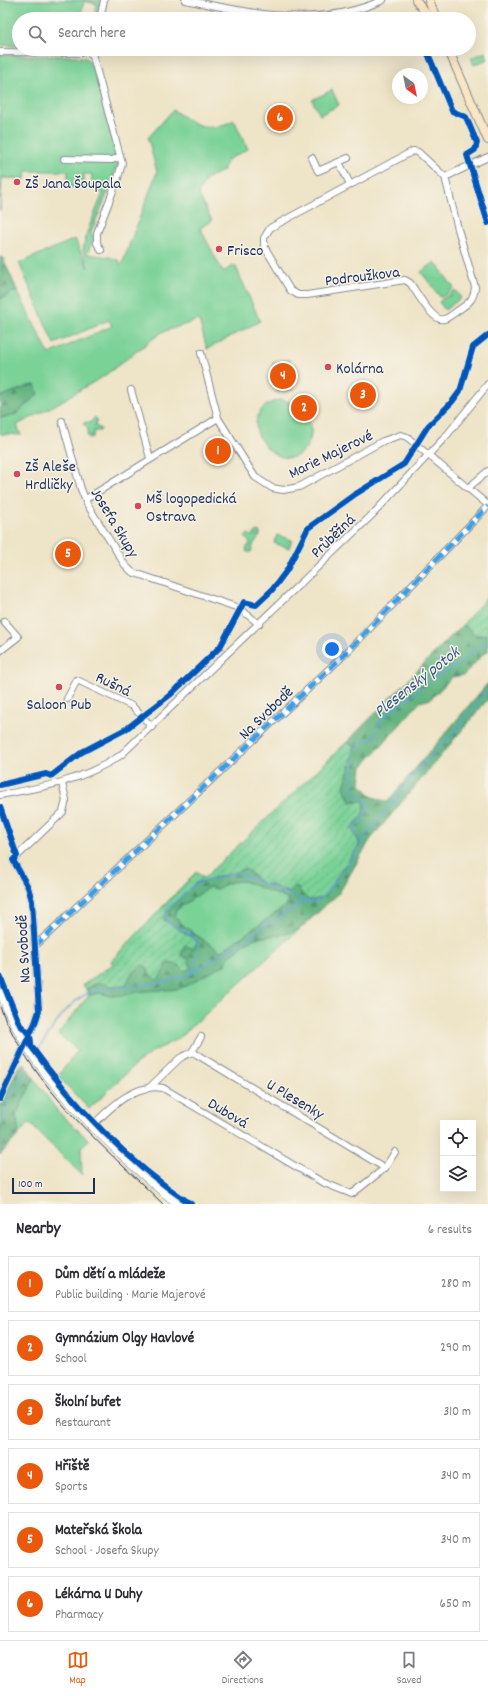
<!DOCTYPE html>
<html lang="en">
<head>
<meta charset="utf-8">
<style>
  :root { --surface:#fff; --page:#f7f7f7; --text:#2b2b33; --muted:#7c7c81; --line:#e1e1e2; --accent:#ea580c }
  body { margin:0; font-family:Dekko,sans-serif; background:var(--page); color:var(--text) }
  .controls { position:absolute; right:12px; bottom:12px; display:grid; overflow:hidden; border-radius:0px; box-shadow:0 4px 16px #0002 }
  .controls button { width:36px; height:36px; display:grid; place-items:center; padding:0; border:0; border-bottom:1px solid var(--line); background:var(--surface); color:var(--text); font:20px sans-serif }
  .compass { position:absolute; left:392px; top:68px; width:36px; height:36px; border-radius:50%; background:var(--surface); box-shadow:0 4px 16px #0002; rotate:147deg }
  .scale { position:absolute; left:12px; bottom:10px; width:83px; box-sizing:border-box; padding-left:4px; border:2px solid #1b2f5e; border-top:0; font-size:11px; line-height:14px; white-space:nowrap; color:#1b2f5e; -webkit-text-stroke:3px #f7f3e8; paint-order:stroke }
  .you { position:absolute; left:332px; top:649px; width:14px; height:14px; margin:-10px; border:3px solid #fff; border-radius:50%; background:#1a73e8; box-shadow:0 0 0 6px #1a73e833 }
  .badge { display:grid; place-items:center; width:26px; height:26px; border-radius:50%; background:var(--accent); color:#fff; font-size:13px; font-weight:700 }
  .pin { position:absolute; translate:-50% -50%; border:2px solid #fff; box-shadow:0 1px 4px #0006 }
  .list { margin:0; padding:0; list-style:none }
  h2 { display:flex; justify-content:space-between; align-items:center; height:52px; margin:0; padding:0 16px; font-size:17px }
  h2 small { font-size:13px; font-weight:400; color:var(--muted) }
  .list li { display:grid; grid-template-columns:26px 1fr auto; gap:12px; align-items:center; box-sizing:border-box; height:56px; margin:0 8px 8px; padding:0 8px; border:1px solid var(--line); border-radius:0px }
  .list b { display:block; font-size:15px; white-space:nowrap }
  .list p { margin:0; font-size:13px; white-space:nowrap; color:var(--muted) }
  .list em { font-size:13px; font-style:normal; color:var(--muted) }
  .icon { flex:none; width:22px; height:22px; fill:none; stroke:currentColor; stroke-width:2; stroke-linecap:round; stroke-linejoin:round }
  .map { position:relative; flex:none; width:488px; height:1204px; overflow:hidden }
  .search { position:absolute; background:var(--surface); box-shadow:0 4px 16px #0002; left:12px; right:12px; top:12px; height:44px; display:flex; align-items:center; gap:10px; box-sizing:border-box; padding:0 14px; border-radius:22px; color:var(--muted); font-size:15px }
  .sheet { height:436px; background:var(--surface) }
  nav { display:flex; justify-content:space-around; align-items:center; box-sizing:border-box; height:56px; border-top:1px solid var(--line); background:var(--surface); font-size:11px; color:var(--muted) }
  nav a { display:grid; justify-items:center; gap:2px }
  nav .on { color:var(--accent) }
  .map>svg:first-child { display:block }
  .grass { fill:#7ad297; stroke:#4a807a }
  .forest { fill:url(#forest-firs); stroke:#3f726f; fill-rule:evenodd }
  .park { fill:url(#park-tufts); stroke:#4a807a }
  .garden { fill:url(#garden-furrows); stroke:#4a807a }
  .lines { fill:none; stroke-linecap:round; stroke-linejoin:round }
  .stream { stroke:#61a2d4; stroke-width:1.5 }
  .minor-casing { stroke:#848a92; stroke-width:8 }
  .tertiary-casing { stroke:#848a92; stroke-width:8 }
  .secondary-casing { stroke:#848a92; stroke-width:10 }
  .minor { stroke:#fff; stroke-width:6 }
  .tertiary { stroke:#fff; stroke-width:7 }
  .secondary { stroke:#fbe6c4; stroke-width:8 }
  .tram { stroke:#1b2f5e; stroke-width:1 }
  .quiet { stroke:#3b9de6; stroke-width:5; stroke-dasharray:10 5; stroke-linecap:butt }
  .cycleway-casing { stroke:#f7f3e8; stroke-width:8 }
  .cycleway { stroke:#0057b8; stroke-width:6 }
  .poi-dot { fill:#d1495b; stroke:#f7f3e8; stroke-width:1.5 }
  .labels { text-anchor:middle; stroke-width:3; stroke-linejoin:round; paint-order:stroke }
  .poi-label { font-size:16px; fill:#1b2f5e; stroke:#f7f3e8; text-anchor:start }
  .street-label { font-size:16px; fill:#1b2f5e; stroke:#f7f3e8 }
  .water-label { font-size:17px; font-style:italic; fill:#345787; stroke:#f7f3e8 }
</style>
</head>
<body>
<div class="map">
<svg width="488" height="1204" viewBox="0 0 488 1204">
  <defs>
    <pattern id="forest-firs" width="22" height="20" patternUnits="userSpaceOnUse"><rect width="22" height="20" fill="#63b480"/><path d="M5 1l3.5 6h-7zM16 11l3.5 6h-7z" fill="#51936c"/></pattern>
    <pattern id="park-tufts" width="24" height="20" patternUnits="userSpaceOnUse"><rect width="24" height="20" fill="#7ad297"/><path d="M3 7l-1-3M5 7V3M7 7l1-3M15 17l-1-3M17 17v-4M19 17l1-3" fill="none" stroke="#63ab7e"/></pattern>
    <pattern id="garden-furrows" width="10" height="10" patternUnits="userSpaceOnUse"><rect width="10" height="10" fill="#7ad297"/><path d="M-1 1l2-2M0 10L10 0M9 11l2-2" fill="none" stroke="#63ab7e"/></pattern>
  </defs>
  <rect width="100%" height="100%" fill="#f7f3e8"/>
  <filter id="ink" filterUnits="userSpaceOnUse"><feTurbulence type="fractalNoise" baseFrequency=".025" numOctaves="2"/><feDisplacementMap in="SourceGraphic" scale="8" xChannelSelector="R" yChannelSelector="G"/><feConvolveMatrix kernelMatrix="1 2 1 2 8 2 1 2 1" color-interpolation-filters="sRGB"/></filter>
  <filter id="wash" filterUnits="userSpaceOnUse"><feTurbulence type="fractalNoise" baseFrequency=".012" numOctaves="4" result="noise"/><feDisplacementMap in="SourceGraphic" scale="16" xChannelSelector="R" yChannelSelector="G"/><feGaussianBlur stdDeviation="0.9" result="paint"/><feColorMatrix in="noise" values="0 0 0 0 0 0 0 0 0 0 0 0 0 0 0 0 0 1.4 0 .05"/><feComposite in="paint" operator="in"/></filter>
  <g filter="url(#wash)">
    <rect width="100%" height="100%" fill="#eee4c7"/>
    <g class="grass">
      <path d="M0 0H100V1L99 14 95 19 90 17 94 16 97 4 84 1 80 19H19V46L0 45Z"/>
      <path d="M485 52 488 59 474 65 471 58Z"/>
      <path d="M0 55 77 56 86 58 93 65 119 166 115 169 113 180 91 232 94 237 87 254 109 257 120 261 119 264H122L157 172 148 138 173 110C196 125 207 134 234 120L248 149 227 160 223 171 207 178 198 193 212 221 200 228 223 272 235 265 260 321 207 349 199 320 162 332 104 376 48 409 17 425 21 435 0 434V418L16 414 38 394 35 385 0 397V299L13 292H18L49 354 112 326 109 320 54 344 19 263 75 239 88 268 83 250 87 232 103 193 91 189 92 174H84V188L68 187V171H26L25 179 2 178 0 211Z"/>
      <path d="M332 90 339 105 320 115 312 100Z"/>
      <path d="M435 262 454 288 441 298 421 272Z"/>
      <path d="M289 360 293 390 277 392 273 363Z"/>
      <path d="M278 400C300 400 319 423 308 444 286 487 223 417 278 400Z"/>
      <path d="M277 535 292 540 289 548 274 543Z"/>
      <path d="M244 881 290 900 286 906 221 952C204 940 188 931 174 916L176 910 209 887 216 889 230 882Z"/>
      <path d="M301 928 179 1038 154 1051 137 1063 89 1109 58 1076 78 1050 58 1034 89 995 100 993 111 996 144 991 229 957 245 943 255 938 286 934Z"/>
      <path d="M34 1078 58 1112 89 1140 81 1147 82 1175 29 1123 19 1134 16 1115Z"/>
    </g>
    <g class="forest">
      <path d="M0 257 3 258 18 292H13L0 299Z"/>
      <path d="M35 385 38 394 16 414 0 418V397L28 386Z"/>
      <path d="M463 624 476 635H488V652L484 653 464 675 452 677 431 699 420 702 362 767 360 783 371 796 387 802 488 683V699L370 840 339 893 301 928 286 934 255 938 245 943 229 957 226 964 180 989 144 991 125 995 111 996 100 993 89 995 86 989 98 982C122 991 124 980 142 965L147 967 149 973 164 970 168 963 179 965 185 944 197 941 164 920 163 916 195 883 246 869 251 873 256 880 269 883 289 893 293 887 298 888C307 900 308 903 323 897L359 845V842L351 828 361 817 357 800 350 802 344 787 354 750V746L347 742ZM244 881 290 900 286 906 221 951C204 940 187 931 174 916L176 910 209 887 216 889 230 882Z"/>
      <path d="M24 1064 34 1078 16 1115 19 1134 0 1155V1106L18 1068Z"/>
    </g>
    <g class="park">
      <path d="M455 290 461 298 445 310 439 302Z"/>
      <path d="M95 417 97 419 95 426 101 429 100 431H94L93 437 89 438 87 435 88 429 83 424 85 422 90 423Z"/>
      <path d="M257 531 260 532V536L254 543 251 552H247L246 549 250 543 245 537 248 534 252 536Z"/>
    </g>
    <g class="garden">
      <path d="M488 596V635H476L463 624Z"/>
      <path d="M347 742 354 746V750L344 787 350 802 363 801 365 806 361 817 351 828 359 842V845L323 897C308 903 307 900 298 888L293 887 290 893 269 884 265 885C257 880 253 874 246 869L195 883 164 916V920L197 941 194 949 185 945 181 955 188 959 191 968 184 971 179 965 168 963 159 978 156 980 149 973 147 967 142 965 130 975 126 986H110L98 982 86 989 83 985 113 964 111 961 196 872 204 878 207 875Z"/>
    </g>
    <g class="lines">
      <g class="stream">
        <path d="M361 841 421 767 458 728 488 689"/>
        <path d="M190 974 305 901"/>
        <path d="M38 1050C53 1028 68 999 94 991L161 983 190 974 198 957V944L190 934 168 922 165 915 168 908 196 884 236 873 305 901 316 902 322 898 361 847V841L354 828C359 822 373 809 365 800 361 797 356 795 352 791L354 753 360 743C385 736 370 735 383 718L438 675 456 667 479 645 488 644"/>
        <path d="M0 1123 25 1071"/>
      </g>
    </g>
  </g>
  <g filter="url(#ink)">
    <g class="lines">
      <g class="minor-casing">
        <g id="minor">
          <path d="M185 0C254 13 316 30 383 0"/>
          <path d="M100 19 104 0"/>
          <path d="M93 49 92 53 122 163 118 178 97 233V243L101 250"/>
          <path d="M0 52 92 53"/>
          <path d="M312 158 318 171 348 158"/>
          <path d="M64 159 112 160 120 157"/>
          <path d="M339 162 350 184"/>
          <path d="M445 177 418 152 413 151 270 228 264 238V246L290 290 298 295H307L405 280 410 283C416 291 433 323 444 319 449 318 455 312 460 309 469 303 474 299 475 287L458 229 445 177 488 157"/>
          <path d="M201 353 218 418 255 477 272 488 283 490 299 487 383 441 401 435 407 437 488 505"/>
          <path d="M131 390 150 458"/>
          <path d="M62 421 81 489 87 504 125 565 132 572 239 608 259 624"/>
          <path d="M468 488 488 471"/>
          <path d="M86 499 218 418"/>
          <path d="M0 651 18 637 4 621"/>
          <path d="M67 699 77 680 132 706 152 727"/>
          <path d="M0 795C45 787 82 781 121 755L373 514 447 435 488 384"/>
          <path d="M35 946 345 654 488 506"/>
          <path d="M192 1052 201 1037"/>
          <path d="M149 1088 180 1058 192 1052 196 1054 385 1168"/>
          <path d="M0 1099 35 1023 39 1011 32 901 28 887 13 860 63 812 66 800 62 783"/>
          <path d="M91 1127C110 1108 134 1083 163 1088L322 1182 352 1194 385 1168 395 1152"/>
        </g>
      </g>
      <g class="tertiary-casing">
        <path id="tertiary" d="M0 991C22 1055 67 1103 116 1150 136 1169 155 1188 178 1204"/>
      </g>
      <g class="secondary-casing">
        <g id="secondary">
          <path d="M416 0 430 19"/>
          <path d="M429 0 436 19"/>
          <path d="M448 49 488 140"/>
        </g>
      </g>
      <use href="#minor" class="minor"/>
      <use href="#tertiary" class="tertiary"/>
      <use href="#secondary" class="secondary"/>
      <path class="tram" d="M0 1007C33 1088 101 1144 163 1204"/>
      <path class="quiet" d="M35 946 345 654 488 506"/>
      <g class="cycleway-casing">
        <g id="cycleway">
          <path d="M426 49 452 111 466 117 477 143 475 150 467 155 488 223"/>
          <path d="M0 785 46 774 51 776 82 752 126 729 170 695 220 647 244 602 256 605 272 590 287 570 308 528 354 495 404 464 428 426 452 402 460 391 473 347 488 335"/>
          <path d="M0 807 17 856 13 860 28 887 32 901 39 1011 35 1023 0 1099"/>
          <path d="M0 976 20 1025C27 1031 32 1036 31 1046 74 1106 130 1164 191 1204"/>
        </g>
      </g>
      <use href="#cycleway" class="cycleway"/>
    </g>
  </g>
  <g class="poi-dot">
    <circle cx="17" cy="182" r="4"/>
    <circle cx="219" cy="249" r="4"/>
    <circle cx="328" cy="367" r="4"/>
    <circle cx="17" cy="474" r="4"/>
    <circle cx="138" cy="506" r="4"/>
    <circle cx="59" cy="687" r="4"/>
  </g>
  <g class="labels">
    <g class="poi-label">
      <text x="25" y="188">ZŠ Jana Šoupala</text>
      <text x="227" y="255">Frisco</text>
      <text x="336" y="373">Kolárna</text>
      <text x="25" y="471">ZŠ Aleše<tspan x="25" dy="18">Hrdličky</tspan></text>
      <text x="146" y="503">MŠ logopedická<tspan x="146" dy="18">Ostrava</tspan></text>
      <text x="59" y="709" text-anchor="middle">Saloon Pub</text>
    </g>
    <g class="street-label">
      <text transform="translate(362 275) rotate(-7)" y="6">Podroužkova</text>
      <text transform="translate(330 453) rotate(-26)" y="6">Marie Majerové</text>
      <text transform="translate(116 522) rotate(59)" y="6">Josefa Skupy</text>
      <text transform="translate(332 535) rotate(-44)" y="6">Průběžná</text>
      <text transform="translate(114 683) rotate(26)" y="6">Rušná</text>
      <text transform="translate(265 712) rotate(-44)" y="6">Na Svobodě</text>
      <text transform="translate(22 949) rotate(-93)" y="6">Na Svobodě</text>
      <text transform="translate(296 1098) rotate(31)" y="6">U Plesenky</text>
      <text transform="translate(229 1112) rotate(31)" y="6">Dubová</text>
    </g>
    <g class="water-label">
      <text transform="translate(416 681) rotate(-38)" y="6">Plesenský potok</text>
    </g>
  </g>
</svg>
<div class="controls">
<button><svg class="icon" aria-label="locate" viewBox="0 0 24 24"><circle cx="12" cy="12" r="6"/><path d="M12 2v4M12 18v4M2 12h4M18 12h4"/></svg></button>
<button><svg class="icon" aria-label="layers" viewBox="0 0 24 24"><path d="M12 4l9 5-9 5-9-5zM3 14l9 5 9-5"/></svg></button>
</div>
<svg class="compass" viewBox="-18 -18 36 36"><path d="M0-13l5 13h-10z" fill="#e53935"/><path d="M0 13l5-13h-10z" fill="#7c7c81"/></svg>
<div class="scale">100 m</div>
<div class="you"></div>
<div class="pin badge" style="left:218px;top:451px">1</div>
<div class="pin badge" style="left:304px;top:408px">2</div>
<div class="pin badge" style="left:363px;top:395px">3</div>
<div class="pin badge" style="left:283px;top:376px">4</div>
<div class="pin badge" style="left:68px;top:554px">5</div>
<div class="pin badge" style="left:280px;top:118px">6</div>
<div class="search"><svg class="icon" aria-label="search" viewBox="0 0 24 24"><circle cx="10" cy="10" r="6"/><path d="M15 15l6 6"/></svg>Search here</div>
</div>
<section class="sheet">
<h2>Nearby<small>6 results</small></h2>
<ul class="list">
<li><span class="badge">1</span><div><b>Dům dětí a mládeže</b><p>Public building · Marie Majerové</p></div><em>280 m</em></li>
<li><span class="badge">2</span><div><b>Gymnázium Olgy Havlové</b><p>School</p></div><em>290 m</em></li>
<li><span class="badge">3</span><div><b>Školní bufet</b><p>Restaurant</p></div><em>310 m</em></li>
<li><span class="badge">4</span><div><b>Hřiště</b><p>Sports</p></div><em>340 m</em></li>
<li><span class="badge">5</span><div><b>Mateřská škola</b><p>School · Josefa Skupy</p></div><em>340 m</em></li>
<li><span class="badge">6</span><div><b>Lékárna U Duhy</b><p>Pharmacy</p></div><em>650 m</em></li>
</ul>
</section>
<nav>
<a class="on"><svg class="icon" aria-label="map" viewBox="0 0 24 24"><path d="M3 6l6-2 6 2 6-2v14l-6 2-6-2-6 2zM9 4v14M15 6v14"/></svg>Map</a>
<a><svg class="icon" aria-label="directions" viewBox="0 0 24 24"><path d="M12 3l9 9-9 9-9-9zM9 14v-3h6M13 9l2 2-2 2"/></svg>Directions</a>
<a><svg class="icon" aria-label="saved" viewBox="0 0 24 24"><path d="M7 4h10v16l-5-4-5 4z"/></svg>Saved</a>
</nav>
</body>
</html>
